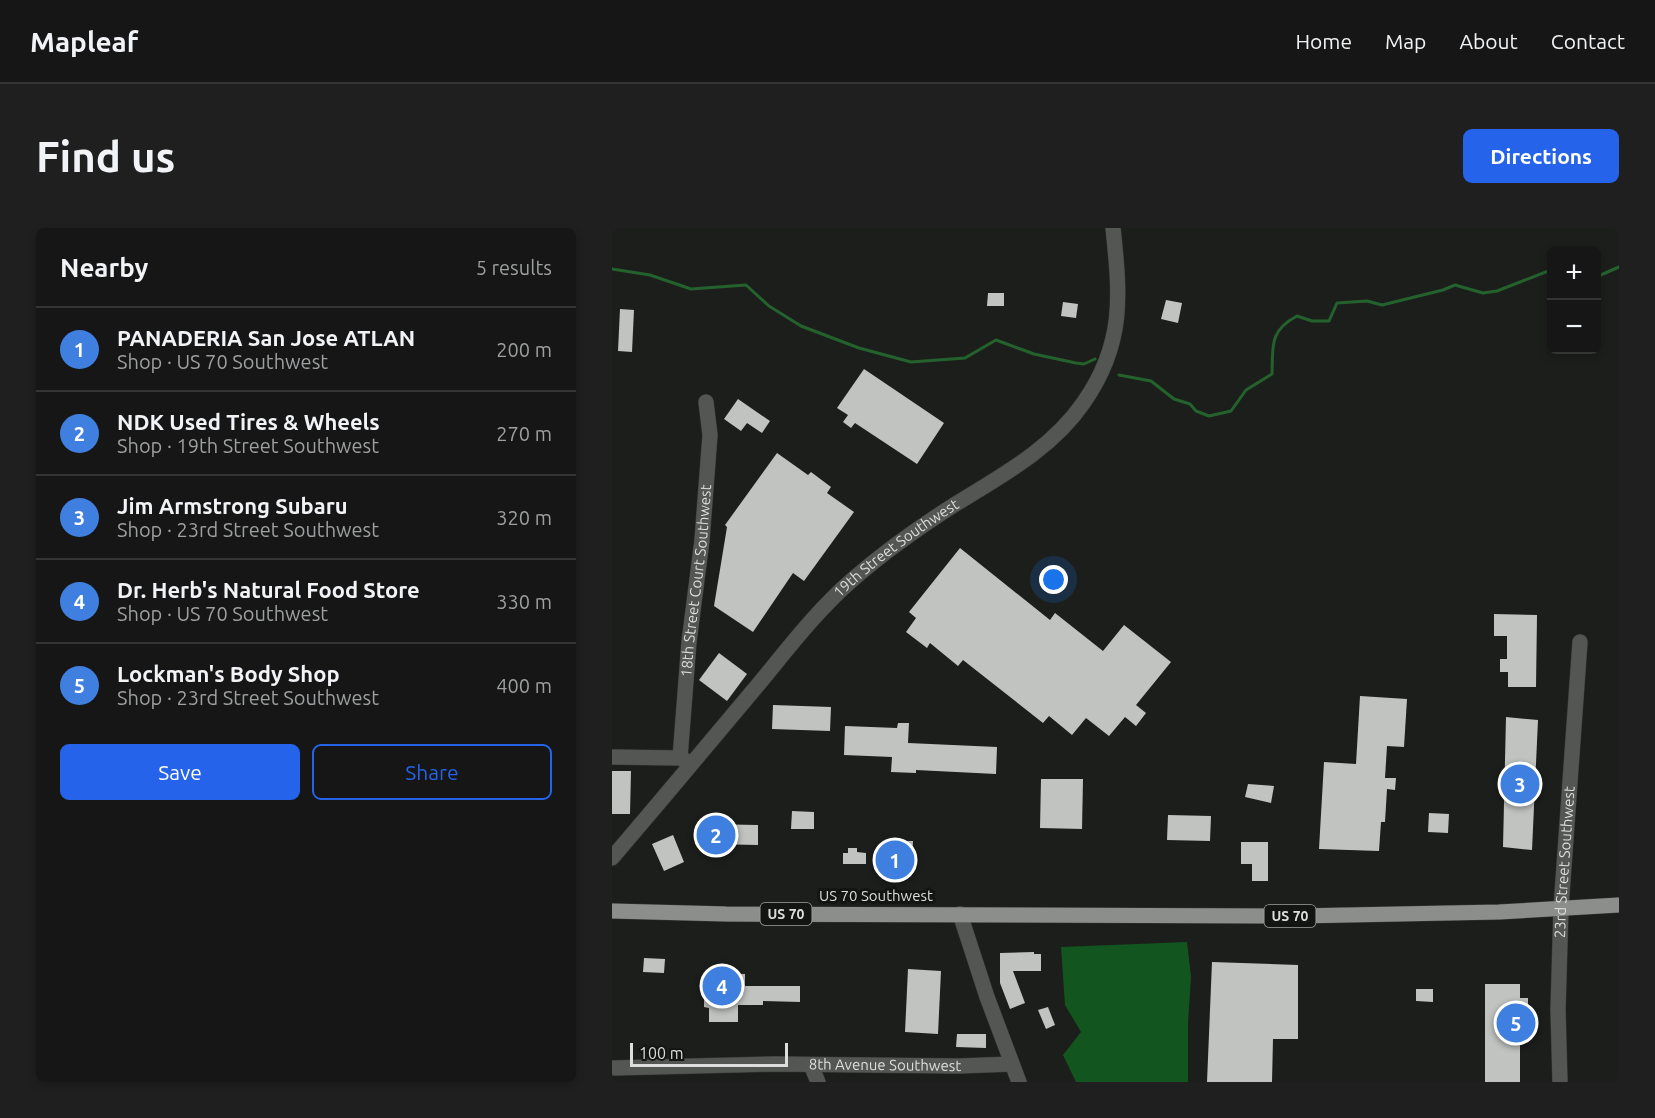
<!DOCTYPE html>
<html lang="en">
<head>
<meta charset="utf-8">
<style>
  :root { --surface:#151615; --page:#1e1f1e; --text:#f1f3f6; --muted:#9d9fa0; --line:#343534; --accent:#2563eb }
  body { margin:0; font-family:Ubuntu,sans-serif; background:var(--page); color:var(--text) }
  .controls { position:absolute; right:18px; top:18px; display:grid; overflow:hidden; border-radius:9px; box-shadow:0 3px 9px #0003 }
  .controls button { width:54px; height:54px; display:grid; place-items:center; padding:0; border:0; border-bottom:2px solid var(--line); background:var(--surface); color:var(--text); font:30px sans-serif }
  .scale { position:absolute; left:18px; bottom:15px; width:158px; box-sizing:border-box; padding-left:6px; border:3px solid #dcdddc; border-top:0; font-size:16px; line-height:21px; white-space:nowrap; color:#dcdddc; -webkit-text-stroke:4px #131513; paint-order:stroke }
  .you { position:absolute; left:442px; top:352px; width:21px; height:21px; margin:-15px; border:4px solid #fff; border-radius:50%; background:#1a73e8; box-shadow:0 0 0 9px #1a73e833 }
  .badge { display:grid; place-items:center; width:39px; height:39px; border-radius:50%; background:var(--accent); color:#fff; font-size:20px; font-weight:700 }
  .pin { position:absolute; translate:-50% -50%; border:3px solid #fff; box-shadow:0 2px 6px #0006 }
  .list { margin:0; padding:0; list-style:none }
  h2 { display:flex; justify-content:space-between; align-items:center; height:78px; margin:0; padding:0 24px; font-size:26px }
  h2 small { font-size:20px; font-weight:400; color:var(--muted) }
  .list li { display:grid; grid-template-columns:39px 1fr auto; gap:18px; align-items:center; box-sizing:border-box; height:84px; padding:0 24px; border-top:2px solid var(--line) }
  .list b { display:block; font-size:22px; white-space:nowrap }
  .list p { margin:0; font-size:20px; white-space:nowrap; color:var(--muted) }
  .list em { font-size:20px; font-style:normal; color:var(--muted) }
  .actions { display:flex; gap:12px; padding:18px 24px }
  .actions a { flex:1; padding:14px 0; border:2px solid var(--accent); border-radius:9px; text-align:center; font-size:21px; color:var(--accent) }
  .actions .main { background:var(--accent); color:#fff }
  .map { position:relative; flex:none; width:1007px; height:854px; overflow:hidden; border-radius:9px }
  header { display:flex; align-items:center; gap:36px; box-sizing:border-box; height:84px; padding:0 30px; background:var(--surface); border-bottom:2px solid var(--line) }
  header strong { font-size:28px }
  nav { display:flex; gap:33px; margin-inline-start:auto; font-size:21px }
  .intro { display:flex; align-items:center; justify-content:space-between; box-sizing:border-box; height:144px; padding:0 36px }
  h1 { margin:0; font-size:42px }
  .button { padding:15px 27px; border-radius:9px; background:var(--accent); color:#fff; font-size:21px; font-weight:700 }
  main { display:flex; gap:36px; padding:0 36px }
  aside { flex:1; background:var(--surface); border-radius:9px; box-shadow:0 3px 9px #0003 }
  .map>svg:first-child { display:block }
  .forest { fill:#13551f }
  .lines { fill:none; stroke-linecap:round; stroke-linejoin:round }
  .stream { stroke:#24622d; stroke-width:3 }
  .building { fill:#c0c3c0 }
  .minor-casing { stroke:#373937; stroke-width:16 }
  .major-casing { stroke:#373937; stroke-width:16 }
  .minor { stroke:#545654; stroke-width:15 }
  .major { stroke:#8c8e8c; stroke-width:15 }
  .labels { text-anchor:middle; stroke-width:6; stroke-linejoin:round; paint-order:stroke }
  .shield { fill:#131513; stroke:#a0a1a0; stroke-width:1.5 }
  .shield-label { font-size:14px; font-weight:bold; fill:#dcdddc }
  .street-label { font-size:15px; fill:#dcdddc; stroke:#131513 }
</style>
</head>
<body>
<header>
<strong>Mapleaf</strong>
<nav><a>Home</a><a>Map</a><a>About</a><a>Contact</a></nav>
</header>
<div class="intro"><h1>Find us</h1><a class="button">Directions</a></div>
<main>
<aside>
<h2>Nearby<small>5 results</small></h2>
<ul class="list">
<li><span class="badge" style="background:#3f7fe0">1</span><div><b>PANADERIA San Jose ATLAN</b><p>Shop · US 70 Southwest</p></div><em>200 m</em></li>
<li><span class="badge" style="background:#3f7fe0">2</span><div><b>NDK Used Tires &amp; Wheels</b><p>Shop · 19th Street Southwest</p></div><em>270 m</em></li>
<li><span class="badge" style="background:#3f7fe0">3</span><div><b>Jim Armstrong Subaru</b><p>Shop · 23rd Street Southwest</p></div><em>320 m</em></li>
<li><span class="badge" style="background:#3f7fe0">4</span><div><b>Dr. Herb's Natural Food Store</b><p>Shop · US 70 Southwest</p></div><em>330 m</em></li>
<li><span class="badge" style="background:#3f7fe0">5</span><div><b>Lockman's Body Shop</b><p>Shop · 23rd Street Southwest</p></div><em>400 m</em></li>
</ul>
<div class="actions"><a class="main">Save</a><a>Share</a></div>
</aside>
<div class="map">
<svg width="1007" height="854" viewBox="0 0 1007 854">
  <rect width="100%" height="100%" fill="#1c1e1c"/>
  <path class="forest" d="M575 714 579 749 576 796V854H464L451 827 469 804 453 777 449 719Z"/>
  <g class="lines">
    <g class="stream">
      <path d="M0 41 38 47 79 61 134 57 157 78 189 98 247 120 299 134 353 130 384 112 422 126 464 135 472 136 483 131"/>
      <path d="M984 49 1007 39"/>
      <path d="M507 147 539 153 562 171 578 176 584 183 597 188 619 183 634 162 660 146C661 118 657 103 685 88L700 93H717L725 75 755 73 770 77 831 62 843 57 871 65 885 63 939 42"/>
    </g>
  </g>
  <g class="building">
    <path d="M376 65H392V78H375Z"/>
    <path d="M554 72 570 75 566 95 549 91Z"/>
    <path d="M451 74 466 76 464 90 449 88Z"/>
    <path d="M8 81 22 82 20 124 6 123Z"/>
    <path d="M252 141 332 195 305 236 243 195 239 200 231 194 236 187 225 180Z"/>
    <path d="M126 171 158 193 150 205 135 195 129 203 112 191Z"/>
    <path d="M165 225 196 247 199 244 219 259 215 265 242 284 192 353 181 345 141 404 102 378 115 299 113 297Z"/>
    <path d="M348 320 438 392 443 385 491 423 512 397 559 434 524 477 534 485 524 498 513 489 497 508 474 490 460 507 437 488 431 495 351 432 346 438 318 415 315 420 294 404 304 390 297 384Z"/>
    <path d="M882 386 925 387 924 459H896V444H888V431H895V408H882Z"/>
    <path d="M107 425 135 446 115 473 87 452Z"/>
    <path d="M748 468 795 471 792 519 775 518 773 550H784L783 562 775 561 773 594H769L767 623 707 621 712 534 744 536Z"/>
    <path d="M161 477 219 479 218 503 160 501Z"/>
    <path d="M894 489 926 492 920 622 891 619Z"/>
    <path d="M286 495H297L296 515 385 519 384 546 304 542V545L279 544 280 529 232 527 233 498 285 500Z"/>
    <path d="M0 543H19L18 586H0Z"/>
    <path d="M429 551H471L470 601 428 600Z"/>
    <path d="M636 556 662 558 659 575 633 569Z"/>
    <path d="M180 583 202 584V601H179Z"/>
    <path d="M817 585 837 586 836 605 816 604Z"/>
    <path d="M556 587 599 588 598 613 555 612Z"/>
    <path d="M92 596 146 597V617L98 616V612H92Z"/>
    <path d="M61 607 72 634 52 643 40 616Z"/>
    <path d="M281 613H301L300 637 272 636 273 622H281Z"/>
    <path d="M629 614H656V653H640V636H629Z"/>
    <path d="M236 620H245V624L254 625V636H231V625H236Z"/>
    <path d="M422 724V726H429V743H401L413 775 398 781 388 755V725Z"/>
    <path d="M32 730 53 731 52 745 31 744Z"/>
    <path d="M600 734 686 737V811H661L660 854H595Z"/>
    <path d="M296 741 329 743 326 806 293 804Z"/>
    <path d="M97 745 133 746V758H188V774L151 773V777H126V794H97V780L92 779V767H97Z"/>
    <path d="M873 756H908V770H916V786H908V854H873Z"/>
    <path d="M804 761H821V774L804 773Z"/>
    <path d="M436 779 443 797 434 801 426 782Z"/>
    <path d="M345 806H374V820L344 819Z"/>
  </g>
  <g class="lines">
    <g class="minor-casing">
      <g id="minor">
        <path d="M0 529 68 530 77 534"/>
        <path id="s1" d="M68 530 77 414 90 312 98 207 94 174"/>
        <path id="s2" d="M0 630C47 575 94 519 140 464 172 426 202 385 240 352 272 324 306 300 342 277 389 248 440 221 472 174 513 115 508 67 501 0"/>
        <path d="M348 686 375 769 407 854"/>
        <path d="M199 837 206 854"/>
        <path id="s3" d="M1 840 163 836 347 838 400 836"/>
        <path id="s4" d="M948 854 946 782 949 680 968 414"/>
      </g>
    </g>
    <g class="major-casing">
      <path id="major" d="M0 683 114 686 686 688 887 684 1007 677"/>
    </g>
    <use href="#minor" class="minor"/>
    <use href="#major" class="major"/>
  </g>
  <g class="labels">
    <g class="shield">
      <rect x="148.5" y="675" width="51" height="22" rx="4.5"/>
      <rect x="652.5" y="677" width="51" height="22" rx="4.5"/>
    </g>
    <g class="shield-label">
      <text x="174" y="691">US 70</text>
      <text x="678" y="693">US 70</text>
    </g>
    <g class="street-label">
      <text dy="5" stroke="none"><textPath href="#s2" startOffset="422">19th Street Southwest</textPath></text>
      <text dy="5" stroke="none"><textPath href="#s1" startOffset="178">18th Street Court Southwest</textPath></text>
      <text dy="5" stroke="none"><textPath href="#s4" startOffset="220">23rd Street Southwest</textPath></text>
      <text x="264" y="673">US 70 Southwest</text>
      <text dy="5" stroke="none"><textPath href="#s3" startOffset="272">8th Avenue Southwest</textPath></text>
    </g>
  </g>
</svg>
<div class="controls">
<button>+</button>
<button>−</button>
</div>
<div class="scale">100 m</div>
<div class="you"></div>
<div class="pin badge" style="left:283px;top:632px;background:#3f7fe0">1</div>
<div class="pin badge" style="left:104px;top:607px;background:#3f7fe0">2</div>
<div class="pin badge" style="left:908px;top:556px;background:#3f7fe0">3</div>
<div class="pin badge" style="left:110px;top:758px;background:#3f7fe0">4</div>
<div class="pin badge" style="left:904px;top:795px;background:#3f7fe0">5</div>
</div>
</main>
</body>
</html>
